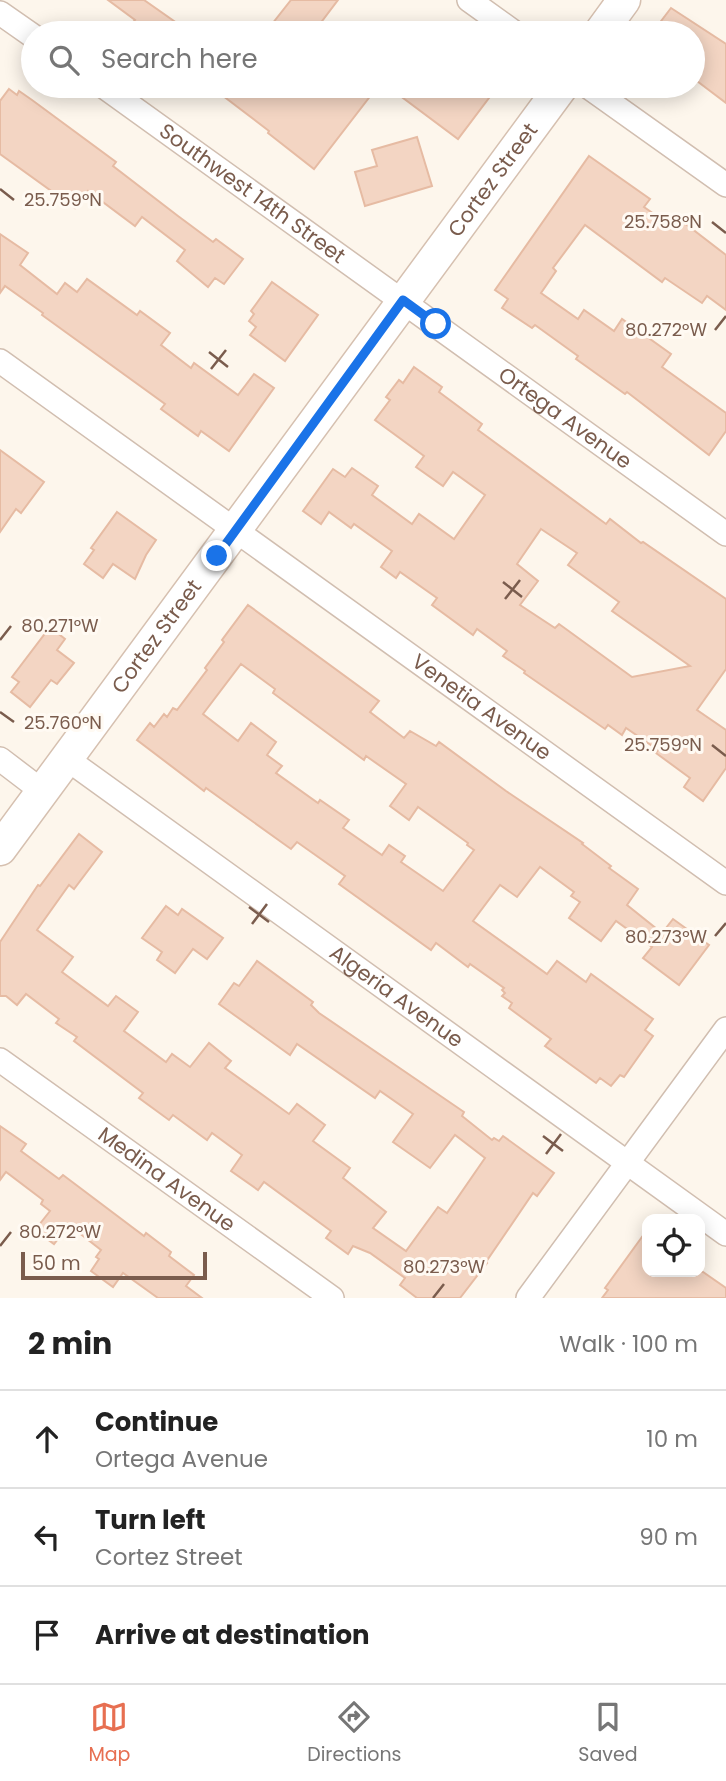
<!DOCTYPE html>
<html lang="en">
<head>
<meta charset="utf-8">
<style>
  :root { --surface:#fff; --page:#f6f6f6; --text:#222; --muted:#767676; --line:#e0e0e0; --accent:#e76f51 }
  body { margin:0; font-family:Poppins,sans-serif; background:var(--page); color:var(--text) }
  .controls { position:absolute; right:21px; bottom:21px; display:grid; overflow:hidden; border-radius:14px; box-shadow:0 4px 18px #0003 }
  .controls button { width:63px; height:63px; display:grid; place-items:center; padding:0; border:0; border-bottom:2px solid var(--line); background:var(--surface); color:var(--text); font:35px sans-serif }
  .scale { position:absolute; left:21px; bottom:18px; width:186px; box-sizing:border-box; padding-left:7px; border:4px solid #7a5c4d; border-top:0; font-size:19px; line-height:24px; white-space:nowrap; color:#7a5c4d; -webkit-text-stroke:5px #fffaf3; paint-order:stroke }
  .stop { position:absolute; width:21px; height:21px; margin:-16px; border:5px solid #1a73e8; border-radius:50%; background:#fff }
  .stop.end { background:#1a73e8; border-color:#fff; box-shadow:0 2px 7px #0008 }
  .list { margin:0; padding:0; list-style:none }
  h2 { display:flex; justify-content:space-between; align-items:center; height:91px; margin:0; padding:0 28px; font-size:30px }
  h2 small { font-size:23px; font-weight:400; color:var(--muted) }
  .list li { display:grid; grid-template-columns:46px 1fr auto; gap:21px; align-items:center; box-sizing:border-box; height:98px; padding:0 28px; border-top:2px solid var(--line) }
  .list b { display:block; font-size:26px; white-space:nowrap }
  .list p { margin:0; font-size:23px; white-space:nowrap; color:var(--muted) }
  .list em { font-size:23px; font-style:normal; color:var(--muted) }
  .icon { flex:none; width:38px; height:38px; fill:none; stroke:currentColor; stroke-width:2; stroke-linecap:round; stroke-linejoin:round }
  .map { position:relative; flex:none; width:726px; height:1298px; overflow:hidden }
  .search { position:absolute; background:var(--surface); box-shadow:0 4px 18px #0003; left:21px; right:21px; top:21px; height:77px; display:flex; align-items:center; gap:18px; box-sizing:border-box; padding:0 24px; border-radius:38px; color:var(--muted); font-size:26px }
  .sheet { height:385px; background:var(--surface) }
  nav { display:flex; justify-content:space-around; align-items:center; box-sizing:border-box; height:98px; border-top:2px solid var(--line); background:var(--surface); font-size:19px; color:var(--muted) }
  nav a { display:grid; justify-items:center; gap:4px }
  nav .on { color:var(--accent) }
  .map>svg:first-child { display:block }
  .building { fill:#f3d5c3; stroke:#e6bba3; stroke-width:2; fill-rule:evenodd }
  .lines { fill:none; stroke-linecap:round; stroke-linejoin:round }
  .street-casing { stroke:#d1beb0; stroke-width:26 }
  .secondary-casing { stroke:#d6c0b0; stroke-width:35 }
  .street { stroke:#fff; stroke-width:23 }
  .secondary { stroke:#fff; stroke-width:32 }
  .route { stroke:#1a73e8; stroke-width:9 }
  .ticks { fill:none; stroke:#7a5c4d; stroke-width:2.5 }
  .labels { text-anchor:middle; stroke-width:6; stroke-linejoin:round; paint-order:stroke }
  .street-label { font-size:21px; fill:#7a5c4d; stroke:#fffaf3 }
  .ticks-label { font-size:18px; text-anchor:middle; fill:#7a5c4d; stroke:#fffaf3; stroke-width:6; stroke-linejoin:round; paint-order:stroke }
</style>
</head>
<body>
<div class="map">
<svg width="726" height="1298" viewBox="0 0 726 1298">
  <rect width="100%" height="100%" fill="#fdf6ec"/>
  <g class="building">
    <path d="M108 0H144L191 33H124L135 20Z"/>
    <path d="M291 0H338L313 33H265Z"/>
    <path d="M671 8 726 44V103L693 78V33H652Z"/>
    <path d="M210 86H378L314 169 268 133 269 131Z"/>
    <path d="M387 86H498L458 139Z"/>
    <path d="M9 89 17 95 19 91 32 100 116 162 113 166 178 216 213 242 216 239 243 259 224 284 215 278 208 287 190 272 177 261 185 250 142 217 135 226 88 191 75 208 0 154V101Z"/>
    <path d="M417 137 432 186 365 206 355 172 377 166 372 150Z"/>
    <path d="M589 156 650 199 644 207 677 230 683 222 726 255V310L707 296 702 303 665 278 662 282 585 225 553 268 556 271 541 293 578 319 584 310 614 331 622 319 671 354 662 367 726 413V431L709 455 627 392 625 394 576 359 578 356 535 325 532 328 502 308 508 299 495 290Z"/>
    <path d="M0 234 28 253 20 265 57 294 65 283 77 292 87 279 137 315 140 311 170 333 161 345 191 368 194 363 238 395 254 374 274 388 229 451 201 431 198 436 161 409 165 404 42 315 43 313 5 286 0 293Z"/>
    <path d="M272 282 318 315 285 361 250 335 256 327 249 321 254 314 251 311Z"/>
    <path d="M414 367 442 387 439 392 482 424 478 430 606 524 610 519 641 543 643 542 726 599V669L697 710 726 730V768L703 801 684 787 690 778 656 753 658 750 626 728 622 735 608 725 605 729 524 673 525 671 503 656 507 651 477 629 473 635 432 605 437 598 400 572 396 578 381 567 392 551 354 524 351 528 329 512 321 524 303 511 333 469 345 477 352 468 378 486 372 495 412 524 419 514 454 539 485 495 453 472 443 486 416 467 424 456 375 420 390 400 386 397 399 380 403 383ZM541 529 577 553 568 565 619 602 612 611 690 666 632 677 559 624 555 628 520 605 538 581 517 564Z"/>
    <path d="M0 450 44 482 21 513 16 509 0 532Z"/>
    <path d="M117 512 156 540 146 555 135 579 113 564 103 578 84 564 94 550 91 548Z"/>
    <path d="M248 605 379 701 370 712 404 738 410 731 436 746 439 742 506 791 583 843 582 844 611 866 609 868 638 889 627 905 662 933 673 919 709 945 679 985 643 958 652 947 616 921 601 941 569 918 580 902 571 896 574 892 540 867 517 897 500 885 473 921 547 974 557 961 586 982 591 974 653 1019 645 1030 653 1036 624 1077 620 1075 611 1086 600 1078 596 1083 545 1046 551 1039 509 1008 512 1003 502 996 505 993 502 990 504 988 470 964 468 967 436 943 431 950 339 884 345 876 297 842 291 849 206 788 204 791 137 740 150 723 154 727 164 714 167 717 173 708 177 710 207 670 205 668 224 642 222 640ZM241 664 275 689 273 693 364 760 366 756 406 784 390 806 409 820 418 807 468 843 467 845 474 850 443 891 401 862 405 856 389 845 382 855 343 828 349 820 320 800 318 803 276 773 282 766 267 755 276 742 251 723 238 741 203 714Z"/>
    <path d="M50 627 65 639 57 650 74 663 57 684 51 680 30 707 11 692 19 682 12 677Z"/>
    <path d="M79 834 102 852 74 889 69 885 37 930 73 957 62 972 108 1006 116 996 138 1012 124 1031 166 1062 172 1054 190 1067 209 1043 231 1061 225 1068 289 1114 297 1104 325 1125 313 1141 350 1168 343 1178 386 1212 373 1228 406 1251 438 1207 447 1213 485 1158 455 1135 430 1168 393 1142 413 1114 380 1091 375 1098 297 1044 290 1055 219 1004 234 983 239 986 257 961 313 1002 311 1005 319 1013 464 1112 462 1116 492 1140 494 1138 499 1141 503 1136 554 1173 537 1196 533 1193 486 1262 487 1263 460 1298H417L400 1285 405 1278 370 1253 353 1246 348 1254 326 1238 331 1231 264 1182 258 1190 231 1171 242 1155 212 1133 207 1140 173 1115 169 1120 139 1098 143 1093 74 1041 77 1037 56 1023 59 1019 26 994 17 1005 6 996H0V942L38 885 40 886Z"/>
    <path d="M166 906 178 915 182 909 223 938 207 959 193 949 175 973 157 960 162 952 142 938Z"/>
    <path d="M0 1126 26 1144 21 1151 59 1179 63 1175 144 1236 146 1233 171 1252 169 1256 194 1275 186 1286 202 1298H158L123 1273 113 1287 91 1271 99 1259 96 1257 101 1250 69 1225 54 1244 35 1230 50 1211 41 1204 43 1200 6 1172 0 1180Z"/>
    <path d="M647 1230V1272H703L726 1288V1298H602L608 1290 605 1288Z"/>
  </g>
  <g class="lines">
    <g class="street-casing">
      <g id="street">
        <path d="M469 0 515 33"/>
        <path d="M0 13 33 36"/>
        <path id="s1" d="M103 86 726 534"/>
        <path d="M587 86 726 185"/>
        <path id="s2" d="M0 361 726 883"/>
        <path d="M0 759 42 791"/>
        <path id="s3" d="M67 759 726 1234"/>
        <path id="s4" d="M0 1060 332 1298"/>
        <path d="M528 1298 726 1029"/>
      </g>
    </g>
    <g class="secondary-casing">
      <g id="secondary">
        <path d="M600 33 624 0"/>
        <path id="s5" d="M0 849 562 86"/>
      </g>
    </g>
    <use href="#street" class="street"/>
    <use href="#secondary" class="secondary"/>
  </g>
  <g class="lines">
    <path class="route" d="M217 556 403 300 436 324"/>
  </g>
  <path class="ticks" d="M0 189 14 200M712 222 726 233M715 330 726 316M209 352 228 367M211 369 226 350M503 582 522 597M505 599 520 580M0 640 11 626M0 712 14 722M712 745 726 756M249 907 269 922M252 924 267 904M715 936 726 923M543 1136 563 1151M546 1154 561 1134M0 1246 11 1232M433 1298 444 1284"/>
  <g class="labels">
    <g class="street-label">
      <text dy="7" stroke="none"><textPath href="#s5" startOffset="831">Cortez Street</textPath></text>
      <text dy="7" stroke="none"><textPath href="#s1" startOffset="184">Southwest 14th Street</textPath></text>
      <text dy="7" stroke="none"><textPath href="#s1" startOffset="569">Ortega Avenue</textPath></text>
      <text dy="7" stroke="none"><textPath href="#s5" startOffset="264">Cortez Street</textPath></text>
      <text dy="7" stroke="none"><textPath href="#s2" startOffset="593">Venetia Avenue</textPath></text>
      <text dy="7" stroke="none"><textPath href="#s3" startOffset="406">Algeria Avenue</textPath></text>
      <text dy="7" stroke="none"><textPath href="#s4" startOffset="205">Medina Avenue</textPath></text>
    </g>
  </g>
  <g class="ticks-label">
    <text x="63" y="206">25.759°N</text>
    <text x="663" y="228">25.758°N</text>
    <text x="666" y="336">80.272°W</text>
    <text x="60" y="632">80.271°W</text>
    <text x="63" y="729">25.760°N</text>
    <text x="663" y="751">25.759°N</text>
    <text x="666" y="943">80.273°W</text>
    <text x="60" y="1238">80.272°W</text>
    <text x="444" y="1273">80.273°W</text>
  </g>
</svg>
<div class="controls">
<button><svg class="icon" aria-label="locate" viewBox="0 0 24 24"><circle cx="12" cy="12" r="6"/><path d="M12 2v4M12 18v4M2 12h4M18 12h4"/></svg></button>
</div>
<div class="scale">50 m</div>
<div class="stop" style="left:436px;top:324px"></div>
<div class="stop end" style="left:217px;top:556px"></div>
<div class="search"><svg class="icon" aria-label="search" viewBox="0 0 24 24"><circle cx="10" cy="10" r="6"/><path d="M15 15l6 6"/></svg>Search here</div>
</div>
<section class="sheet">
<h2>2 min<small>Walk · 100 m</small></h2>
<ul class="list">
<li><svg class="icon" aria-label="ahead" viewBox="0 0 24 24"><path d="M12 20V5M6 11l6-6 6 6"/></svg><div><b>Continue</b><p>Ortega Avenue</p></div><em>10 m</em></li>
<li><svg class="icon" aria-label="left" viewBox="0 0 24 24"><path d="M17 20v-9H6M10 6l-5 5 5 5"/></svg><div><b>Turn left</b><p>Cortez Street</p></div><em>90 m</em></li>
<li><svg class="icon" aria-label="arrive" viewBox="0 0 24 24"><path d="M6 21V4h12l-3 4 3 4H6"/></svg><div><b>Arrive at destination</b></div></li>
</ul>
</section>
<nav>
<a class="on"><svg class="icon" aria-label="map" viewBox="0 0 24 24"><path d="M3 6l6-2 6 2 6-2v14l-6 2-6-2-6 2zM9 4v14M15 6v14"/></svg>Map</a>
<a><svg class="icon" aria-label="directions" viewBox="0 0 24 24"><path d="M12 3l9 9-9 9-9-9zM9 14v-3h6M13 9l2 2-2 2"/></svg>Directions</a>
<a><svg class="icon" aria-label="saved" viewBox="0 0 24 24"><path d="M7 4h10v16l-5-4-5 4z"/></svg>Saved</a>
</nav>
</body>
</html>
